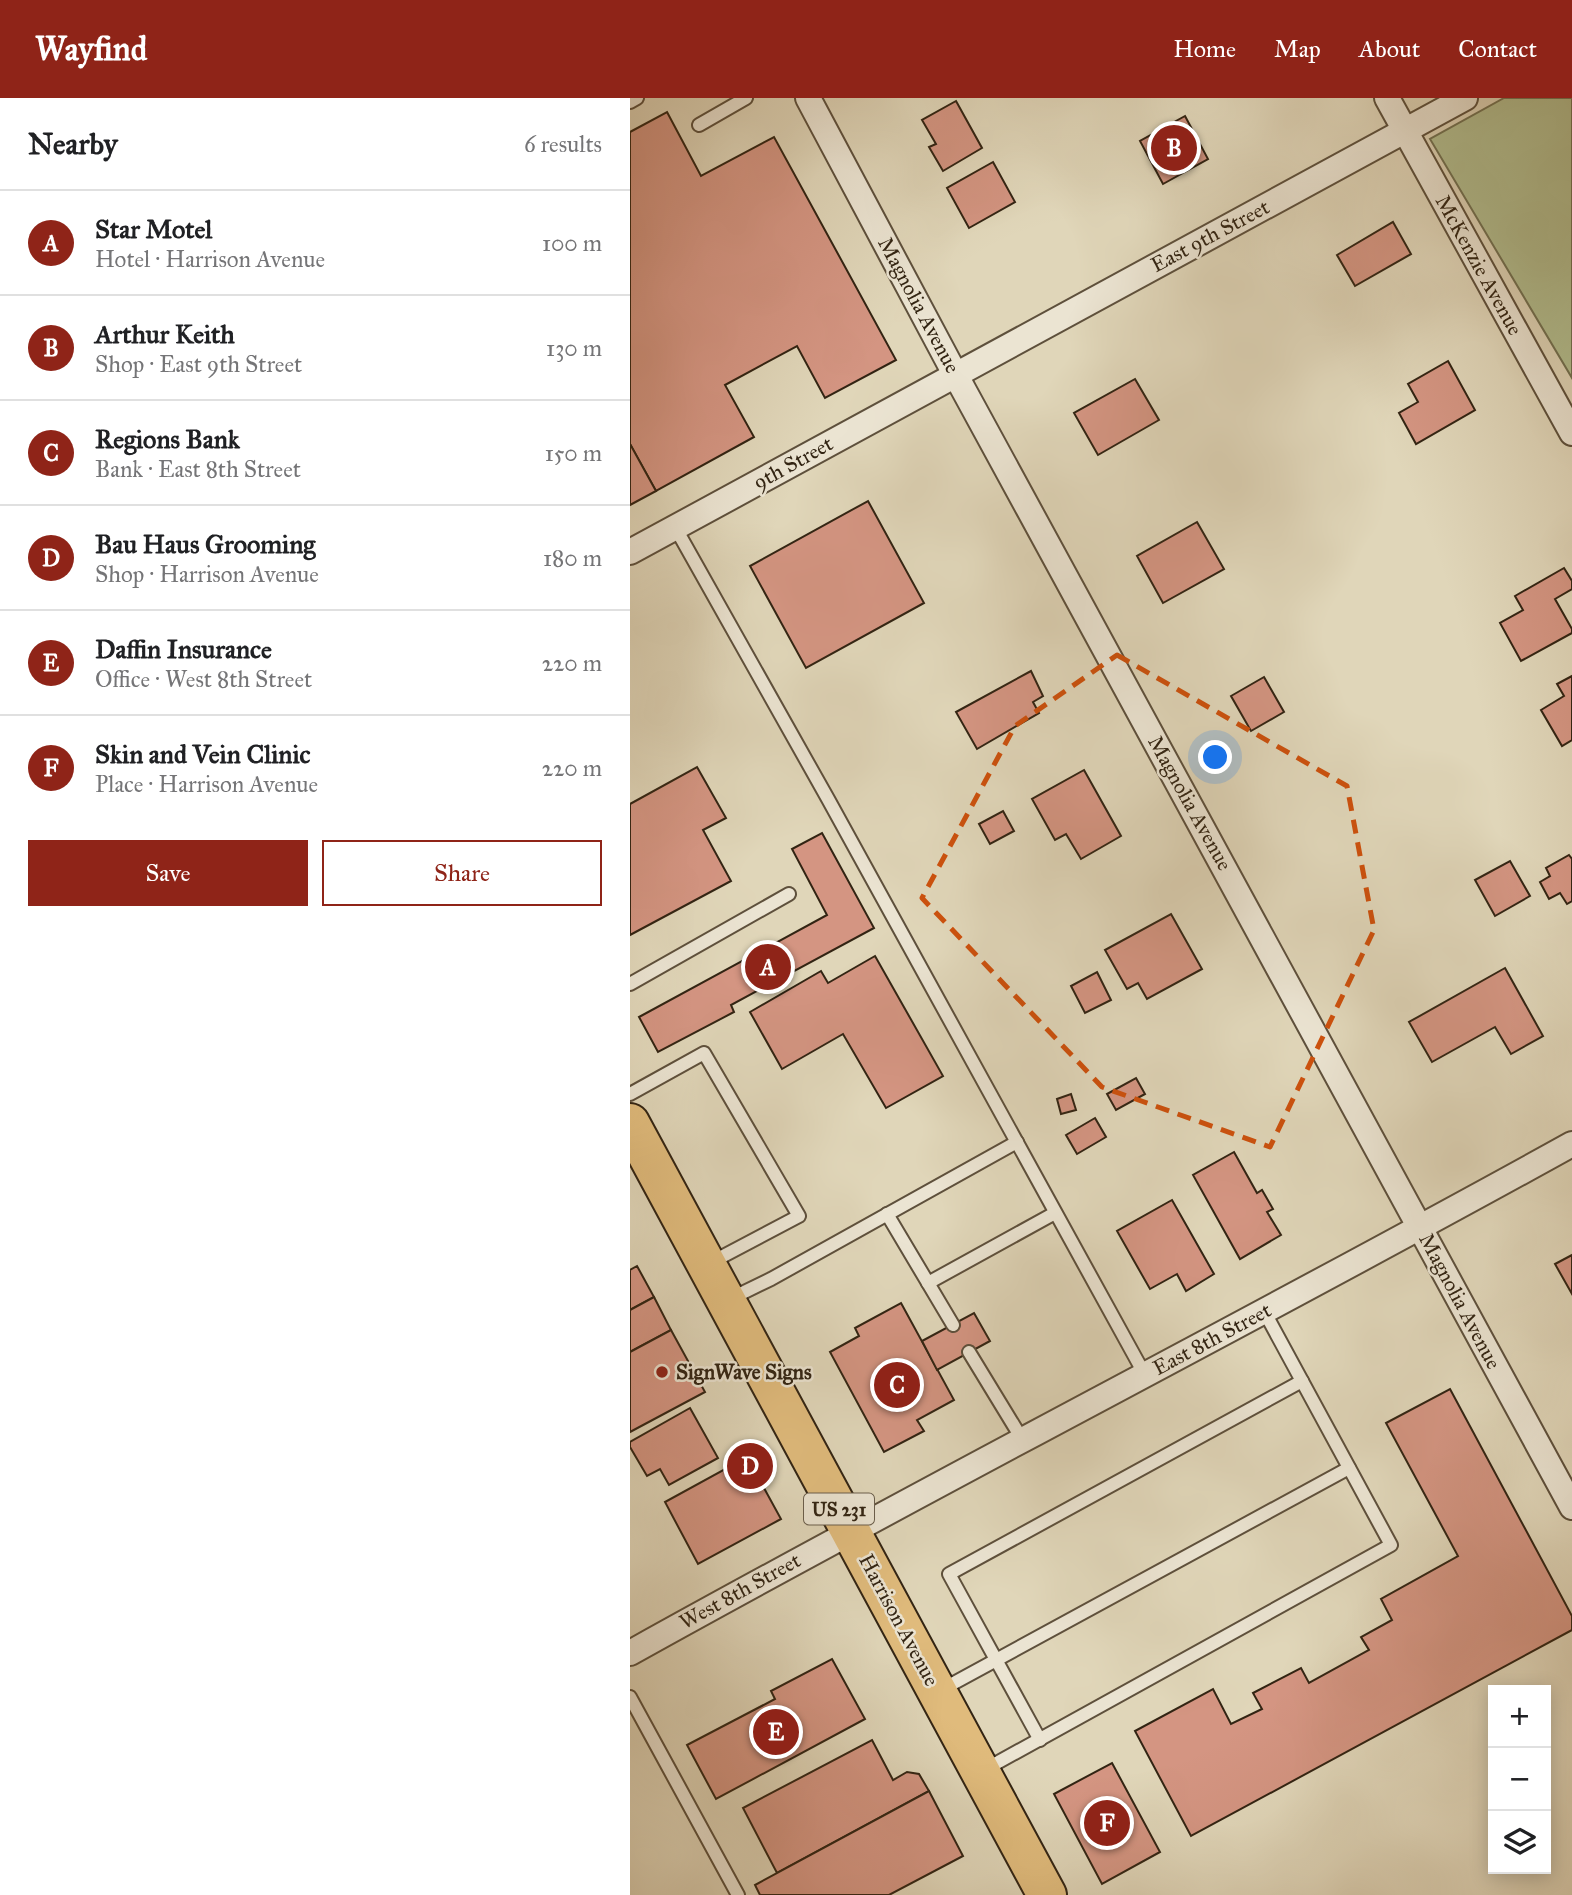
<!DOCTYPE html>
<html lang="en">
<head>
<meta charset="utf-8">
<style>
  :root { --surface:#fff; --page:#f6f6f6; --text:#202124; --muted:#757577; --line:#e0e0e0; --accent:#8f2418 }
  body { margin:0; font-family:"IM FELL Great Primer",serif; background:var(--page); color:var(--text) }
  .controls { position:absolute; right:21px; bottom:21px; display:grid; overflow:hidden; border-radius:0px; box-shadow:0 4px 18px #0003 }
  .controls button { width:63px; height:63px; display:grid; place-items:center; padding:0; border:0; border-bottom:2px solid var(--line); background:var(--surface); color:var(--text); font:35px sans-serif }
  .you { position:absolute; left:586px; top:660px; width:24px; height:24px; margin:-18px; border:5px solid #fff; border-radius:50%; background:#1a73e8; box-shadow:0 0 0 10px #1a73e833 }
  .badge { display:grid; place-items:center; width:46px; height:46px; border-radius:50%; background:var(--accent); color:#fff; font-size:23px; font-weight:700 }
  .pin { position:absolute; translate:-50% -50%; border:4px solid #fff; box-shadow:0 2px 7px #0006 }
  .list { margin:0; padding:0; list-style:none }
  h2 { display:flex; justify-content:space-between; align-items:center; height:91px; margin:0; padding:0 28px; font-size:30px }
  h2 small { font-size:23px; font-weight:400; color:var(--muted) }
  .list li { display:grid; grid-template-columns:46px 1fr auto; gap:21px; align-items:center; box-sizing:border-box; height:105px; padding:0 28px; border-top:2px solid var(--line) }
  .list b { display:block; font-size:26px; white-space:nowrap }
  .list p { margin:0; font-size:23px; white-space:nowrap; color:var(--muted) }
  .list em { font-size:23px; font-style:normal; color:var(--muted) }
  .actions { display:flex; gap:14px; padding:21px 28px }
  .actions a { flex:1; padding:16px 0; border:2px solid var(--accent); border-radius:0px; text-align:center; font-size:24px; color:var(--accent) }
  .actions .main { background:var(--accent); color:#fff }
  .icon { flex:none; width:38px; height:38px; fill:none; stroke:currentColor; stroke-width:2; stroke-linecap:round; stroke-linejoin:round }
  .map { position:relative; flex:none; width:942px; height:1797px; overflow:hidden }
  header { display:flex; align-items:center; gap:42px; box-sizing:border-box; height:98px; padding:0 35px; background:var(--accent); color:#fff }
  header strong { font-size:33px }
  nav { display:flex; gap:38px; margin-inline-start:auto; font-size:24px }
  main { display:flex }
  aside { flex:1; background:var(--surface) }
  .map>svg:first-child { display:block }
  .green { fill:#b2be90; stroke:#727152; stroke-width:2 }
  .building { fill:#d49582; stroke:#322413; stroke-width:2 }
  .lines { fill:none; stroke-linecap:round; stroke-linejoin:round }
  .lane-casing { stroke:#5e503c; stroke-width:16 }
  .street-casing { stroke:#5e503c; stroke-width:28 }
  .primary-casing { stroke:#322413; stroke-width:42 }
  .lane { stroke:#ebe4d2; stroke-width:12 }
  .street { stroke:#ebe4d2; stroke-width:24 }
  .primary { stroke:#e0bb7c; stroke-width:38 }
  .marked { fill:none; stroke:#cd510d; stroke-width:5; stroke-dasharray:14 9; stroke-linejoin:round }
  .poi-dot { fill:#8f2418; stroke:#ebe4d2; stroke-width:2.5 }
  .labels { text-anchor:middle; stroke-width:5; stroke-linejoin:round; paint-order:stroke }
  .shield { fill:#ebe4d2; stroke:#6a5e4c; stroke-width:2 }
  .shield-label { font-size:19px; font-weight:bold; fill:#322413 }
  .street-label { font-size:21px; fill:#322413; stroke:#ebe4d2 }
  .poi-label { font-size:21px; font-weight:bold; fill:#322413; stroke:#ebe4d2; text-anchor:start }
</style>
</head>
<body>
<header>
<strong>Wayfind</strong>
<nav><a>Home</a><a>Map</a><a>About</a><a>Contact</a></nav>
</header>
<main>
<aside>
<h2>Nearby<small>6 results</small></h2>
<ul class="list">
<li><span class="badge">A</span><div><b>Star Motel</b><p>Hotel · Harrison Avenue</p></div><em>100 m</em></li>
<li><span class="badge">B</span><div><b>Arthur Keith</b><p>Shop · East 9th Street</p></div><em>130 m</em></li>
<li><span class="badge">C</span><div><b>Regions Bank</b><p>Bank · East 8th Street</p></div><em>150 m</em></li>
<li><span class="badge">D</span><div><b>Bau Haus Grooming</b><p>Shop · Harrison Avenue</p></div><em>180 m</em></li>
<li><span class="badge">E</span><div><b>Daffin Insurance</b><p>Office · West 8th Street</p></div><em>220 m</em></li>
<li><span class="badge">F</span><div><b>Skin and Vein Clinic</b><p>Place · Harrison Avenue</p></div><em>220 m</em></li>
</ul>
<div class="actions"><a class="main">Save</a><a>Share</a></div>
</aside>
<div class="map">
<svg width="942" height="1797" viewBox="0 0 942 1797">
  <rect width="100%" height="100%" fill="#e0d6b9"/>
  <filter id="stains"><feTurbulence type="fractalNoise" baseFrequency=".00286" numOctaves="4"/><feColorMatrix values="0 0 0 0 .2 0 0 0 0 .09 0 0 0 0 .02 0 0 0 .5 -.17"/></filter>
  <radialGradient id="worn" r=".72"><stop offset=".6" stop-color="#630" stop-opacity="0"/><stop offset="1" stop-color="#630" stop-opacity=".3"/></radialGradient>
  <path class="green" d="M874 0H942V280L800 41Z"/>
  <g class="building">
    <path d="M326 3 352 50 313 73 299 49 306 46 292 22Z"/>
    <path d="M37 14 71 78 144 39 266 262 195 300 167 248 95 287 124 339 26 393 0 346V34Z"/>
    <path d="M555 18 578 61 533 86 510 43Z"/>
    <path d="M363 64 385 104 339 130 317 90Z"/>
    <path d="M763 124 781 156 725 188 707 157Z"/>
    <path d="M818 263 845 312 786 346 769 315 788 304 778 286Z"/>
    <path d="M505 281 529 322 468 357 444 315Z"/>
    <path d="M0 346 26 393 0 407Z"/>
    <path d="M238 403 294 505 176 570 120 468Z"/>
    <path d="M567 424 594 471 533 505 507 458Z"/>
    <path d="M934 470 942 483V491L925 501 942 531V535L891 563 870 525 893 512 885 498Z"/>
    <path d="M401 573 413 598 403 604 409 615 347 651 326 614Z"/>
    <path d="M942 578V642L932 648 911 612 934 598 927 586Z"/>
    <path d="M634 579 654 614 621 633 601 598Z"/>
    <path d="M67 669 96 720 73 732 101 783 0 837V706Z"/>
    <path d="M454 672 491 738 451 761 436 736 425 742 402 701Z"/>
    <path d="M373 713 384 733 360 746 349 726Z"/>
    <path d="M192 735 244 830 101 907 104 914 28 954 9 919 197 817 162 751Z"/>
    <path d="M939 757 942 761V803L937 806 930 795 919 801 910 784 920 778 916 770Z"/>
    <path d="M880 763 900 798 865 818 845 782Z"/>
    <path d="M541 816 572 871 517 901 508 885 497 891 475 852Z"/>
    <path d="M245 858 313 978 256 1010 213 936 152 971 120 914 191 873 198 885Z"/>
    <path d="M875 870 913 938 881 956 865 929 802 964 779 924Z"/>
    <path d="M467 874 481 902 455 915 441 888Z"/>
    <path d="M506 980 515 996 486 1012 477 996Z"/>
    <path d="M441 996 446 1012 431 1016 427 1001Z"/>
    <path d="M465 1020 476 1039 447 1056 436 1037Z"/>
    <path d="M604 1054 627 1095 632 1092 643 1111 637 1114 651 1137 610 1161 563 1077Z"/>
    <path d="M542 1102 584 1176 556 1193 547 1176 520 1191 487 1133Z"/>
    <path d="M942 1157V1196L925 1166Z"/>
    <path d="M7 1168 24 1199 0 1212V1172Z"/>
    <path d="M24 1199 41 1232 0 1254V1212Z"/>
    <path d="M271 1205 324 1302 287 1322 294 1333 254 1354 200 1254 229 1238 225 1230Z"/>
    <path d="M344 1215 360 1243 307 1272 292 1243Z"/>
    <path d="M41 1232 75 1294 0 1334V1254Z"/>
    <path d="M820 1291 942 1518V1532L561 1738 505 1633 583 1591 601 1626 632 1611 623 1595 671 1570 679 1585 739 1552 731 1539 762 1522 751 1501 828 1458 756 1325Z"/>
    <path d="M60 1310 88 1360 39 1387 30 1371 17 1378 0 1349V1344Z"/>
    <path d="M117 1359 151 1421 68 1466 35 1404Z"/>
    <path d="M202 1561 235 1621 86 1701 57 1647 145 1601 141 1593Z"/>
    <path d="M242 1642 263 1682 277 1674 289 1676 299 1693 147 1775 113 1710Z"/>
    <path d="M482 1665 530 1754 472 1786 424 1696Z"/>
    <path d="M299 1693 333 1758 259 1797H130L125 1787Z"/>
  </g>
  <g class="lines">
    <g class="lane-casing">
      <g id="lane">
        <path d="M0 4 7 0"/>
        <path d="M69 27 116 0"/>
        <path d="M45 429 198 701 515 1277"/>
        <path d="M0 886 159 796"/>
        <path d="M0 996 74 955 169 1118 80 1165"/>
        <path d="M257 1116 323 1227"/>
        <path d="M298 1185 425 1115"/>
        <path d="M100 1201 141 1181 387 1044"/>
        <path d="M339 1254 392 1341"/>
        <path d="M311 1592 719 1370"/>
        <path d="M0 1599 108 1797"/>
        <path d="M410 1642 319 1476 672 1283"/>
        <path d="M354 1672 761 1447 634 1213"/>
      </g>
    </g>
    <g class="street-casing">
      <g id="street">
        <path d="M178 0 325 276 942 1409"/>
        <path d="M757 0 942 335"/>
        <path d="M0 454 835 0"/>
        <path d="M0 1555C312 1381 630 1219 942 1046"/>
      </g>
    </g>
    <g class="primary-casing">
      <path id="primary" d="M0 1025 417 1797"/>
    </g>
    <use href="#lane" class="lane"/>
    <use href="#street" class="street"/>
    <use href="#primary" class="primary"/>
  </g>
  <path class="marked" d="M487 557 717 688 744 832 640 1049 472 989 292 800 385 628Z"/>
  <circle class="poi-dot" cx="32" cy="1274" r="7"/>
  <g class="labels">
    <rect class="shield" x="174" y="1395.5" width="70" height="31" rx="5"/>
    <g class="shield-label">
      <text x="209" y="1418">US 231</text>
    </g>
    <g class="street-label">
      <text transform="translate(580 138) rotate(-28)" y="7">East 9th Street</text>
      <text transform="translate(849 167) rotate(61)" y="7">McKenzie Avenue</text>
      <text transform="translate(289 207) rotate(62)" y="7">Magnolia Avenue</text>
      <text transform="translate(163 365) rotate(-29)" y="7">9th Street</text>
      <text transform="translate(560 705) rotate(61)" y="7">Magnolia Avenue</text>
      <text transform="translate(830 1203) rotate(62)" y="7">Magnolia Avenue</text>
      <text transform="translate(582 1241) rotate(-28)" y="7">East 8th Street</text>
      <text transform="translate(110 1493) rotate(-29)" y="7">West 8th Street</text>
      <text transform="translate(269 1522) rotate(62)" y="7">Harrison Avenue</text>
    </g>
    <g class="poi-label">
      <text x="46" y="1281">SignWave Signs</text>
    </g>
  </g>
  <rect width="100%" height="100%" filter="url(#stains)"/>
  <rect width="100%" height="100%" fill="url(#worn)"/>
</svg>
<div class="controls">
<button>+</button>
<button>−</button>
<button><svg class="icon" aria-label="layers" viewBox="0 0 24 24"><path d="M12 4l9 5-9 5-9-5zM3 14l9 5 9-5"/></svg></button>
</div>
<div class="you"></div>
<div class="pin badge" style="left:138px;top:869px">A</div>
<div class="pin badge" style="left:544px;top:50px">B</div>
<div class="pin badge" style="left:267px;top:1287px">C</div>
<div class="pin badge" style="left:120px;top:1368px">D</div>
<div class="pin badge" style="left:146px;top:1634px">E</div>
<div class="pin badge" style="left:477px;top:1725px">F</div>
</div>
</main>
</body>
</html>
